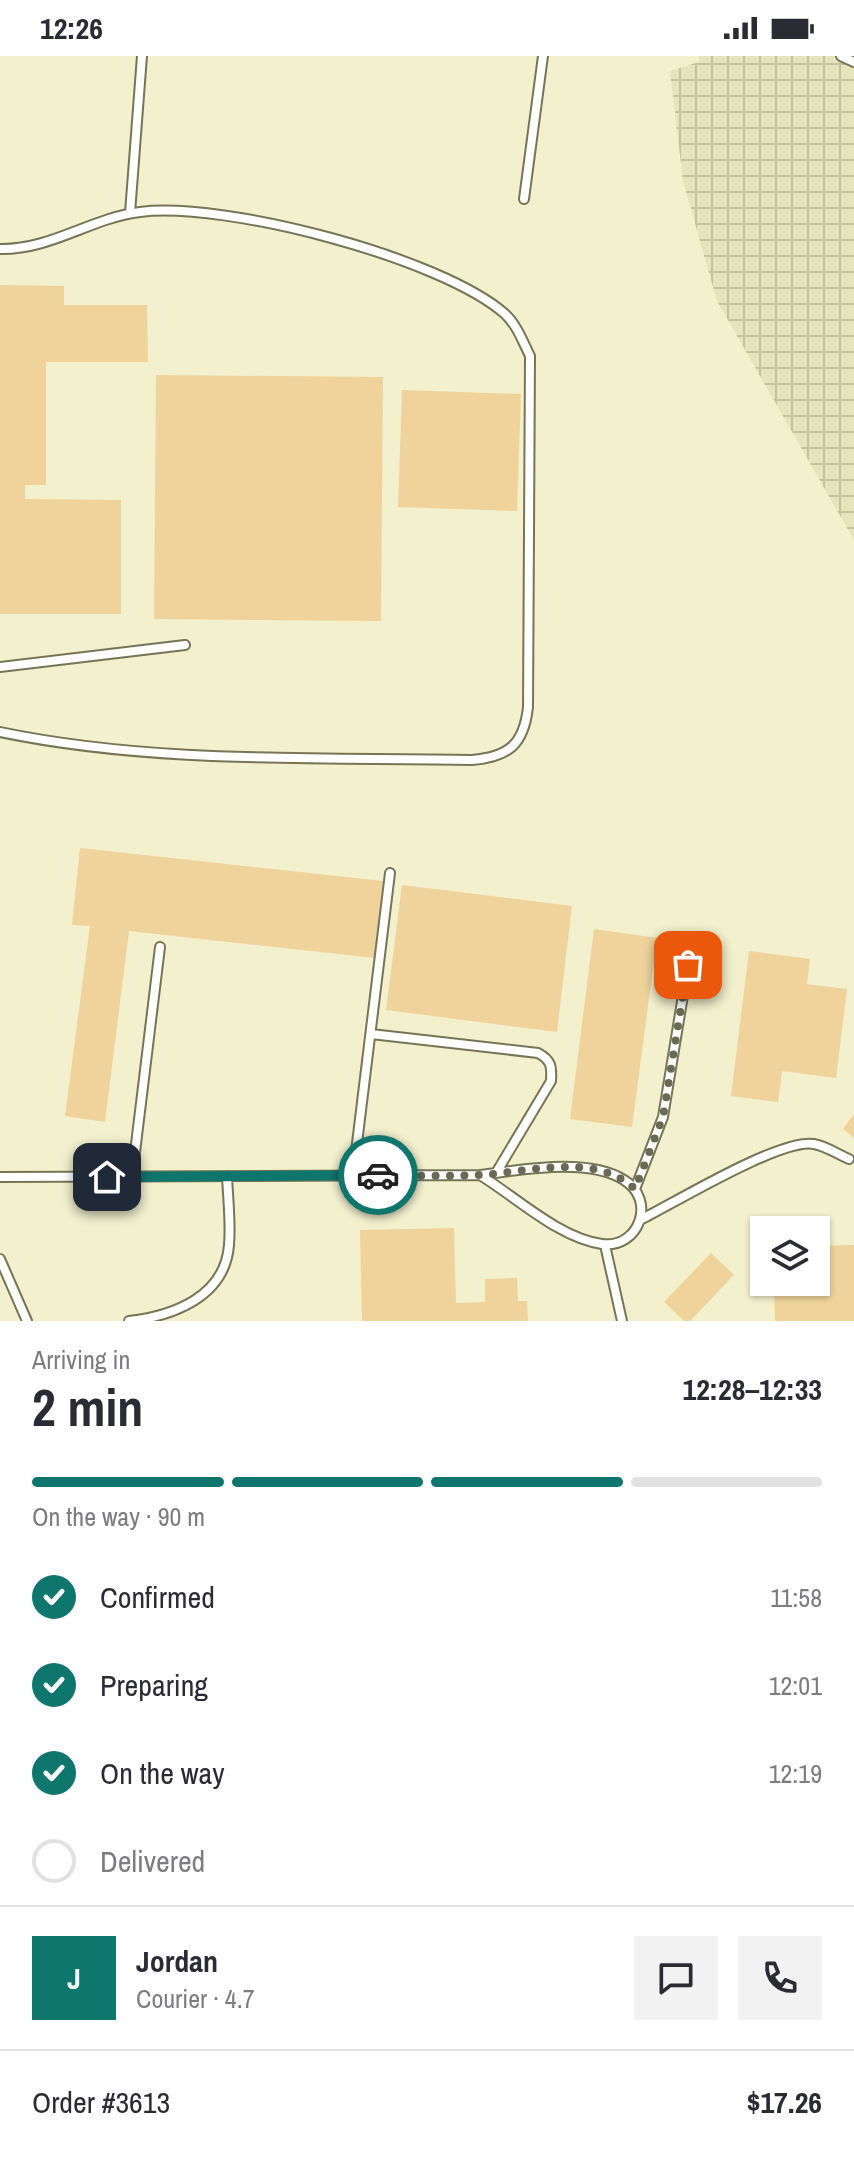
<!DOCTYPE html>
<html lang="en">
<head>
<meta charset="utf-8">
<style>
	body { margin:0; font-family:"Archivo Narrow",sans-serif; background:#f2f2f3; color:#2b2b33; height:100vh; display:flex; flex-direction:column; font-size:30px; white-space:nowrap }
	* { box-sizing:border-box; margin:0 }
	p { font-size:26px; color:#7c7c81 }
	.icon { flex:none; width:44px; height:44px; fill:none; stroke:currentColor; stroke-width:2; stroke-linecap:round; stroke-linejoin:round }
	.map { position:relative; height:1265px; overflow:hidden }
	.details { display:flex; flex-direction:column; background:#fff; flex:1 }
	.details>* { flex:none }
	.controls { position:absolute; left:750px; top:1160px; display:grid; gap:16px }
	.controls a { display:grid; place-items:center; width:80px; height:80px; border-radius:0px; background:#fff; box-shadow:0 2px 6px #0004; font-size:40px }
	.pin { position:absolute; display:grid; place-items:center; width:68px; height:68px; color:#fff; margin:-34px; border-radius:16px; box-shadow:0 4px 12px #0006 }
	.courier { position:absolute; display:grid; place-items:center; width:80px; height:80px; margin:-40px; border:6px solid #0f766e; border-radius:50%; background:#fff; color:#222; box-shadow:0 2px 10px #0007 }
	.head em { font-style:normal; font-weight:700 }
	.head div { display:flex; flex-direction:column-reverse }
	.head { display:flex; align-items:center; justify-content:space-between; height:136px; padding:0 32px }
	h1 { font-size:52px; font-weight:700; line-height:60px }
	.bar { display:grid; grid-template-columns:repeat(4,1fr); gap:12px 8px; align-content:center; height:96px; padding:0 32px }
	.bar i { height:10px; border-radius:6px; background:#e1e1e2 }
	.bar .current { background:#0f766e }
	.bar p { grid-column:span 4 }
	.line { display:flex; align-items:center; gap:20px; padding:0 32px; border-top:2px solid #e1e1e2 }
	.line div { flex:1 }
	.round { display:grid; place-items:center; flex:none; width:84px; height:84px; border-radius:0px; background:#f2f2f3 }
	ol { padding:0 32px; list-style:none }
	li { display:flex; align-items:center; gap:24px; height:88px }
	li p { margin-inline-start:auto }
	li .icon { padding:8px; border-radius:50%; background:#0f766e; color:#fff; stroke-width:4 }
	li:last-child { color:#7c7c81 }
	li i { width:44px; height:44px; border:4px solid #e1e1e2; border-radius:50% }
	.status { display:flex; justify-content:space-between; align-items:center; height:56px; padding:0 40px; background:#fff; direction:ltr }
	.status svg { height:22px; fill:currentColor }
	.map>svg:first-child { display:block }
</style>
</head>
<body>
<div class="status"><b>12:26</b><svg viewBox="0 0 49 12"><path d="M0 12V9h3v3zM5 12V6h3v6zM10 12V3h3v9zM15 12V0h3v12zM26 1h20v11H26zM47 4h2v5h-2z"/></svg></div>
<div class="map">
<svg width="854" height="1265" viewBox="0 0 854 1265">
	<defs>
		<pattern id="industrial-grid" width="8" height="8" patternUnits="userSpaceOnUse" patternTransform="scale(2)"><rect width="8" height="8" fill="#e6e4ba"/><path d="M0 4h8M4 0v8" fill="none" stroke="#c5c39f"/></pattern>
	</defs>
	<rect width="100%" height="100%" fill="#f2f0cd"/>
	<path fill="url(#industrial-grid)" d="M698 0H854V484L717 245 683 125 670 15 699 6Z"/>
	<path fill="#efd39b" d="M0 229 64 230V249H147L148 306H46V429H25V443L121 444V558H0Z
		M156 319 383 321 381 565 154 563Z
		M402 334 521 338 517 455 398 451Z
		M80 792 383 825 375 902 129 875 105 1066 65 1060 90 870 72 869Z
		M402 829 572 850 557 976 386 954Z
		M594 873 657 882 632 1071 570 1063Z
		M749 895 810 903 807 928 847 933 836 1022 782 1015 778 1046 731 1040Z
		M854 1058V1082L843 1073Z
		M454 1172 456 1247 485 1246V1223L517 1222 518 1245H527L528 1265H362L360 1174Z
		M854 1189V1265H775L774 1226H816V1190Z
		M711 1197 734 1219 690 1265H684L664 1246Z"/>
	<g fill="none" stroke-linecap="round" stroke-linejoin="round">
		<defs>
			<path id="lane" d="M841 0 854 6
				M524 143 543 0
				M130 157 142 0
				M0 193C51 194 91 162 140 156 225 145 442 202 505 258 517 269 523 286 530 300L528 651C524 688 509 701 472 704 316 701 154 708 0 676
				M0 611 185 589
				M371 978 538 997C551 1004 552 1010 551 1025L496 1117
				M353 1120 390 817
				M0 1121 480 1119C520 1114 588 1101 624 1124 657 1144 639 1193 602 1188 559 1182 516 1141 480 1119
				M132 1121 160 891
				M635 1133 663 1061 688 909
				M642 1163C676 1146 781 1082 814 1088 826 1090 839 1099 849 1103
				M605 1189 622 1265
				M0 1203 27 1265
				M129 1265C173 1260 225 1241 229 1189 231 1167 228 1143 227 1120"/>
		</defs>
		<use href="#lane" stroke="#767555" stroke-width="12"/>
		<use href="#lane" stroke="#fff" stroke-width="8"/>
	</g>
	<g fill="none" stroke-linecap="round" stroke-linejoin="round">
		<path stroke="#6a6954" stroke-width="8" stroke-dasharray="0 14.4" d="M378 1119C411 1119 445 1121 478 1119 528 1117 594 1095 635 1133L663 1061 688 909"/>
		<path stroke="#0f766e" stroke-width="10" d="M107 1121 378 1119"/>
	</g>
</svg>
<div class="controls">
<a><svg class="icon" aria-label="layers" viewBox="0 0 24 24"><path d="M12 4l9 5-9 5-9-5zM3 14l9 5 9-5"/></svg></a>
</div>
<div class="pin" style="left:688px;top:909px;background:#ea580c"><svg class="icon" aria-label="bag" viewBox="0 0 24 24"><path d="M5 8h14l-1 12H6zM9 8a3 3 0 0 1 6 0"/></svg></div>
<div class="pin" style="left:107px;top:1121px;background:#1f2937"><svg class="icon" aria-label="home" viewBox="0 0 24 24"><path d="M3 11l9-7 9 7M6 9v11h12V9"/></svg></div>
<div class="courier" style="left:378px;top:1119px"><svg class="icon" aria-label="car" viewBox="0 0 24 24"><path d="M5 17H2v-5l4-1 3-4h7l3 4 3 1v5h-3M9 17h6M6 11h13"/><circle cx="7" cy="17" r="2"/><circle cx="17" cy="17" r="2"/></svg></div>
</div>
<section class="details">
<div class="head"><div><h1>2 min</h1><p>Arriving in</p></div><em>12:28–12:33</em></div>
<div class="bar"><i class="current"></i><i class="current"></i><i class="current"></i><i></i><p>On the way · 90 m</p></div>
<ol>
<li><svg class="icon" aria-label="check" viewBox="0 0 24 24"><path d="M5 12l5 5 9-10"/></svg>Confirmed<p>11:58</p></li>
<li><svg class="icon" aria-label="check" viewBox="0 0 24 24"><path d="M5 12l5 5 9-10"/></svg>Preparing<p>12:01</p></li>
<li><svg class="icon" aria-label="check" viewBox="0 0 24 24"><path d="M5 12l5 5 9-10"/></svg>On the way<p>12:19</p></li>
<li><i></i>Delivered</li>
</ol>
<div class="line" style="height:144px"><b class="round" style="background:#0f766e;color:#fff">J</b><div><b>Jordan</b><p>Courier · 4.7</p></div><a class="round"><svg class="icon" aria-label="chat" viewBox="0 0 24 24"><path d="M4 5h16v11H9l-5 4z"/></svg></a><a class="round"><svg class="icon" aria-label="phone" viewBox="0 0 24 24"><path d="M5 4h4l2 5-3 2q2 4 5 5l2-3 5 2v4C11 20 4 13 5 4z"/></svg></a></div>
<div class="line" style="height:104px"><div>Order #3613</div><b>$17.26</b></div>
</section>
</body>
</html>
